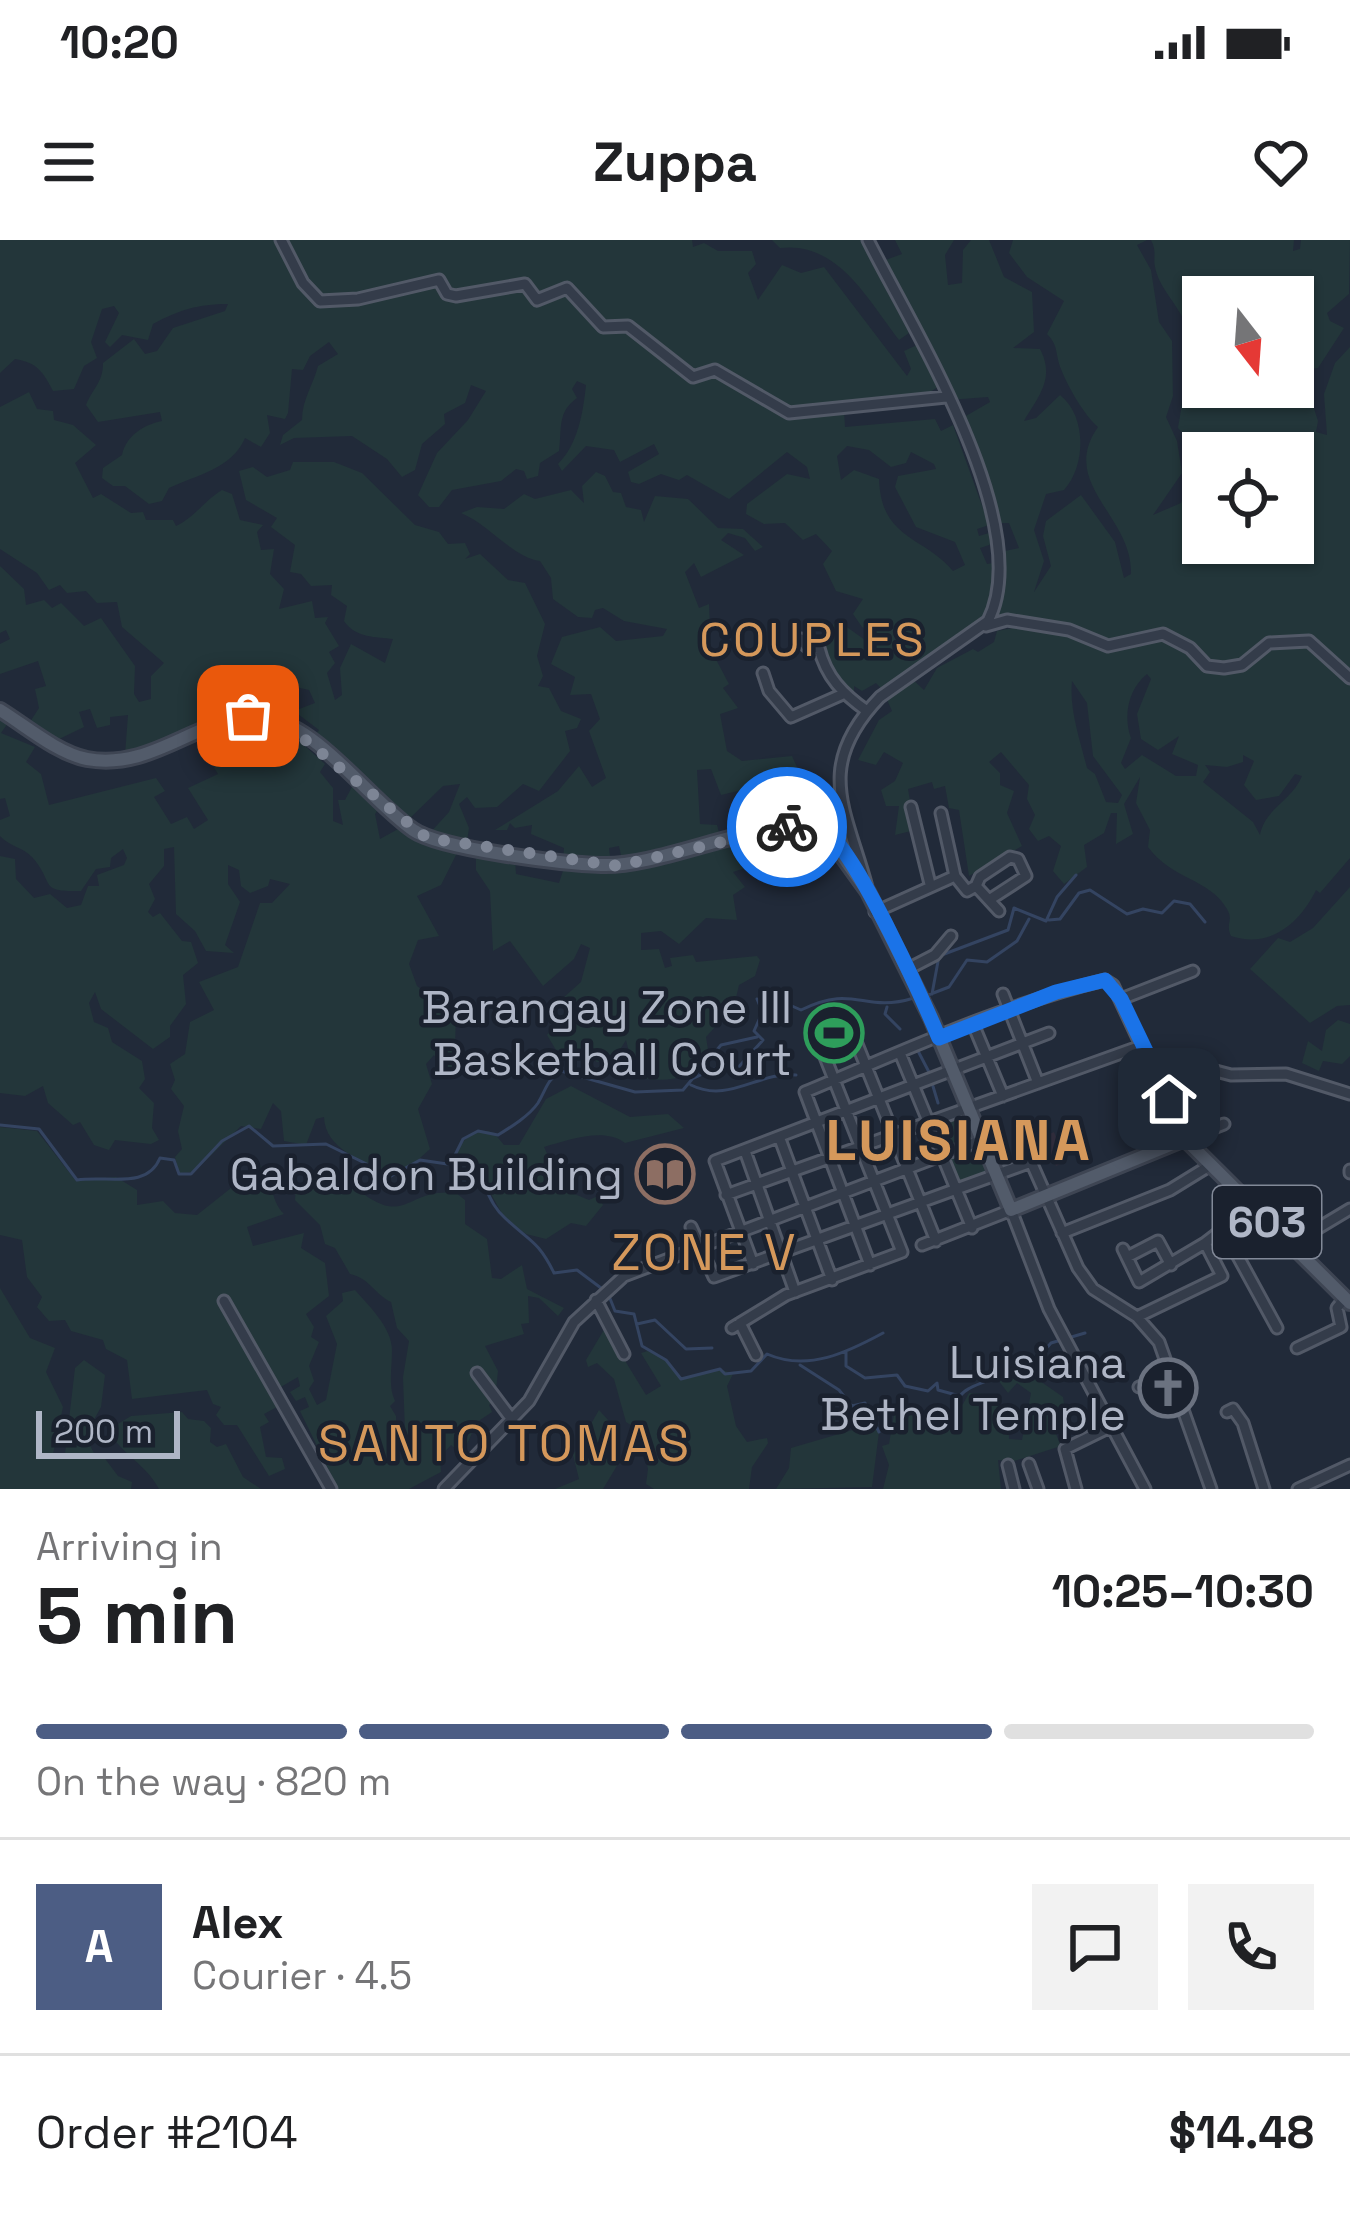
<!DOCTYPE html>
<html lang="en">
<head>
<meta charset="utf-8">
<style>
	body { margin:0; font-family:"Space Grotesk",sans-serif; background:#f2f2f2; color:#202124; height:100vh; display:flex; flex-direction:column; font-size:45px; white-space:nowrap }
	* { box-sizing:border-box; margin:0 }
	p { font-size:39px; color:#757577 }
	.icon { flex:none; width:66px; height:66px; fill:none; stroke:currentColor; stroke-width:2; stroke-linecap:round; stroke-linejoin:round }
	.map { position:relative; height:1249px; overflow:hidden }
	.drawer { display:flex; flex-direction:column; background:#fff; flex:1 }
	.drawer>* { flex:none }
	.needle { width:78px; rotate:163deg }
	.fabs { position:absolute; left:1182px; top:36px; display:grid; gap:24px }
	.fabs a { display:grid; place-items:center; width:132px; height:132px; border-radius:0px; background:#fff; box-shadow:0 3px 9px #0004; font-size:60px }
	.scale { position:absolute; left:36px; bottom:30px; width:144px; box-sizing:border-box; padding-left:12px; border:6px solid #afb6c6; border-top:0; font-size:33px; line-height:42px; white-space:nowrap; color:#afb6c6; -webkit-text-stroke:9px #1a212e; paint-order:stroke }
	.pin { position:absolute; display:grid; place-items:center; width:102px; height:102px; color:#fff; margin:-51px; border-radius:24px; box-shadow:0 6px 18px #0006 }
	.courier { position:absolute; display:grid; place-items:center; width:120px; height:120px; margin:-60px; border:9px solid #1a73e8; border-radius:50%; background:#fff; color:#222; box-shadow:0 3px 15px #0007 }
	.summary em { font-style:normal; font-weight:700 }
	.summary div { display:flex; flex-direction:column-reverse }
	.summary { display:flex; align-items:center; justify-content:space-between; height:204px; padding:0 36px }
	h1 { font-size:78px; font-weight:700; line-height:90px }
	.bar { display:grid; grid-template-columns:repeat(4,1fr); gap:18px 12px; align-content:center; height:144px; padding:0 36px }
	.bar i { height:15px; border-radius:9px; background:#e0e0e0 }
	.bar .selected { background:#4c5d84 }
	.bar p { grid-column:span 4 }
	.line { display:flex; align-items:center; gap:30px; padding:0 36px; border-top:3px solid #e0e0e0 }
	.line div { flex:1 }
	.round { display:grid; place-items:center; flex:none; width:126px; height:126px; border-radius:0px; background:#f2f2f2 }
	.status { display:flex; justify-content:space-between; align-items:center; height:84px; padding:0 60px; background:#fff; direction:ltr }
	.status svg { height:33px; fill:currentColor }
	header { display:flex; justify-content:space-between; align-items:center; height:156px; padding:0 36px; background:#fff; font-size:54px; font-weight:700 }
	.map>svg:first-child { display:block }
</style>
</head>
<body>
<div class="status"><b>10:20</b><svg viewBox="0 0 49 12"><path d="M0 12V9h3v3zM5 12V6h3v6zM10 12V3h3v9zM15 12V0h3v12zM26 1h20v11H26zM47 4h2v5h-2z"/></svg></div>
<header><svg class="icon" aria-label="menu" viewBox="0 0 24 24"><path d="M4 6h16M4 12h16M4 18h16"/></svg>Zuppa<svg class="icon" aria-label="heart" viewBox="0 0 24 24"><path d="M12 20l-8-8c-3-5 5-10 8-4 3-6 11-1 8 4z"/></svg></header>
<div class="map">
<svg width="1350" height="1249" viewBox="0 0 1350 1249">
	<rect width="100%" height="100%" fill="#212a39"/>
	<path fill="#2f2c3b" d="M1054 892 1066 922 1056 926 1050 913 1032 921 1024 904Z"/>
	<path fill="#23363a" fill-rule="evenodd" d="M0 0H692L693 7 704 3 718 11H752L756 24 748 33 758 60 782 25 801 33 824 27 907 136 911 129 904 111 917 105 938 147 930 152 934 163 844 171 845 187 935 179 941 191 953 185 989 285 977 289 979 296 989 293 992 304 980 308 987 324 994 323 987 378 884 451 876 443 862 451 854 446V460L823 414 827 392 837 380 865 400 879 395 862 387 853 374 863 359 836 351 823 324 832 311 816 294 803 300 785 283 764 284 746 274 747 264 787 234 810 239 807 227 787 212 729 259 687 235 679 240 661 234 639 244 631 242 628 232 659 214 654 204 620 222 614 210 586 206 562 231 558 224C578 204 583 173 586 145L577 141 572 149 577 158C557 172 562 189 559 211L540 223 538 236 527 239 524 231 516 229 501 241 452 250 439 267H429L418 255 437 213 468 180 486 151 471 145 465 163 444 174 445 184 422 204 415 230 402 237 387 219 352 196 294 198 280 205 283 195 302 180C302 160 313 145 318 126L338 114 329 102 310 116 303 130 292 129 288 173 285 179 267 175 270 193 261 207 245 198C232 229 196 235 169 248L162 261 149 264 125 246H113L102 238 103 228 122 215C126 196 143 185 162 181L160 172 98 182 86 165C92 149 103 143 103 123L134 99 145 114 157 111 173 88 225 71 228 64C198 64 179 70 153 84L148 100 122 95 110 107 105 102 119 73 114 66 102 69 91 102 97 118 84 126 74 149 53 151C43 132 38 123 15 119L0 133ZM847 206 869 210 891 227 906 223 911 212 934 224 936 229 898 236 895 247 916 287 955 302 965 325 953 331C924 296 881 300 879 239L854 230 841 240 837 216Z
		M772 0H861L909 93 899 100C868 60 838 1 780 8Z
		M895 0H954L945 15 948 45 962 43 963 10 971 0H989L1004 37 1032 52 1034 92 1013 108 1040 109C1056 139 1037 158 1024 181L1036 178 1060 155C1087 176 1086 226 1064 250L1046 254 1034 290 1044 321 1034 352 1051 326 1043 296 1046 281 1081 255 1115 302 1124 338 1131 334C1133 276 1058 244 1098 187 1084 175 1068 147 1061 129 1055 114 1059 106 1047 94L1064 61 1027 37 1009 13 1013 0H1147L1137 5 1151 30 1159 82 1172 101 1173 156 1166 177 1177 201 1182 233 1153 275 1181 263 1189 240 1184 230 1203 226V303H1293V213L1203 215 1178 188C1182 167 1192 104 1186 86 1180 66 1159 49 1155 27 1153 15 1157 12 1151 0H1294L1293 11 1300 9 1301 0H1350L1349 54 1327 73 1330 81 1344 88 1318 128 1309 129 1298 142 1306 144 1318 181 1316 192 1327 195 1324 154 1335 123 1350 107V618L1320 653 1316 650C1300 683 1270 709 1231 696 1225 683 1234 681 1227 669 1209 638 1172 640 1148 607L1150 590 1136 563 1140 537 1124 564 1133 594 1116 604 1117 573H1111L1104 593 1084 605 1087 627 1064 644 1053 631 1061 606 1049 596 1038 601 1029 589 1035 575 1027 559 1029 545 1001 512 989 522 1000 533V545L1014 551 1007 573 1022 606 969 636 959 570 949 568 945 546 934 549 932 542 908 549 915 590 895 595 899 566H886L881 550 895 541 903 523 884 512 876 525 858 520 879 480 892 471 885 455 910 437 924 450 937 428 973 409 978 412 994 402 997 391 1013 388 1012 380H990L1000 312 1019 308 1009 283H996L959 180 990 162 988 157 948 160 880 22 902 14ZM1203 57H1293V147H1203ZM1147 434 1151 439 1137 474 1141 499 1158 510 1179 496 1172 514 1198 525 1196 536H1176L1142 515 1125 529 1121 523 1131 498C1123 477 1128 449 1147 434ZM1072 441 1087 463 1093 516 1122 555 1118 563 1106 562 1095 534 1087 528C1080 500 1069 469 1072 441ZM1243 515 1254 521 1244 545 1256 560 1279 556 1295 534 1302 536C1292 561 1265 568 1260 595L1253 582 1203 542 1210 532 1205 525 1227 527 1243 522Z
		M29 152 37 169 53 171 54 180 73 185 96 205 75 223 93 258 101 254 131 273 143 272 146 280H173L176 286C195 277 204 261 222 250L232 254 240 280 263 285 257 292 261 310 274 309 270 334 284 349 279 369 312 361 315 378 328 377 325 383 339 406 329 412 335 423 327 433 335 460 342 455 340 428 351 404 385 423 393 399C377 397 355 398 344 381L347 366 331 355 332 345 311 346 301 334 290 332 295 305 271 287 277 278 246 260 239 231 253 227 267 237 290 230 293 222H334L362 233 415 285 439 292 448 304 465 303 470 314 465 319 480 314 508 340 525 343 545 384 537 416 543 436 538 446 549 448 561 471 581 479 577 488 565 491 570 511 539 551 523 544 497 567 475 568 467 557 459 564 469 588 467 601 429 594 449 572 460 544 443 546 407 581 313 498 319 490 294 471 315 463 309 450 231 432 232 472 161 506 125 515 128 475 110 477V485L97 488 90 469 79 472 84 487 55 501 28 485 39 468 35 449 46 446 38 421 0 434V404L10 399 6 390 0 393V326L24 349 26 365 44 360 52 368 61 363 84 386 101 378 135 426 134 454 139 462 151 459V436L164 423 122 387 117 362 97 363 86 351 67 353 60 345 49 350 37 333 0 309V167Z
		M596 232 605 236 613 252 621 253 626 267 641 270 644 282 655 256 688 259 718 288 743 289 763 307 755 311 745 298 728 293 721 300 744 315 701 337 694 323 685 332 699 368 709 364 710 386 701 391 729 444 723 448 738 468 720 474 727 511 742 521 792 516 807 549 801 551 805 564 763 545 721 555 711 529 697 530 700 584 717 585 722 603 623 624 619 606 609 608 611 625 563 620 564 608 531 594 532 585 515 588 510 583 507 590H495L558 551 579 526 592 547 606 538 589 491 600 479 591 454 570 455 575 437 551 424 562 397 600 387 616 401 663 396 667 389 624 381 603 368 595 370 592 378 578 377 553 359 551 338 540 321C512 317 490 285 461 273L477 267 504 269 524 254 535 259 571 250 584 263 582 246Z
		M0 473 10 480 1 493 35 507 26 522 41 534 49 565 156 538 165 551 154 557 171 584 187 577 194 589 208 580 188 548 218 534 206 515 237 491 236 482H263V493L280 496 287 490 325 524 320 532 333 548V581L343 585 338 560H345L353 545 379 568 375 574 380 599 400 588 421 602 459 609 441 645 417 656 439 696 418 700 409 724 417 746 456 775 455 806 462 827 447 836 434 815 426 824 432 844 418 869 430 909 411 926 389 935C362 920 325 909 324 877L316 879 306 905 284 901 281 871 273 863 261 889 241 886 194 932 179 933 175 917 182 909 178 891 184 866 171 849 175 840 170 824 185 814 190 782 214 770 199 742 238 727 260 663H272L290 644 270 639 268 646 250 653 241 646 239 630 228 625V644L240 662 225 705 234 713 206 711 195 691 176 674 174 607 164 609V626L149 644 155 659 148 672 153 677 160 673 182 701 191 702 198 723 183 735 186 764 170 786V797L153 809 101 769 95 752 89 763 94 782 108 788 112 802 142 821 145 839 139 848 154 863 152 888 159 900 151 904 115 900 109 910 94 905 80 882 73 885 48 863 43 846 25 856 0 853V616L15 619 16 639 34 658 50 654 67 668 81 665 88 646H99L97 635 124 625 127 618 123 609 111 618 110 627 96 629 81 651C37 652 56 644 32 617 24 608 9 606 0 596V580L10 576 5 558 0 559Z
		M741 604 745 628 733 632 745 647 733 655 737 680 706 678 679 704 661 691 641 693V710L659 709 665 728 672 726 670 718 693 715 696 722 757 716 760 720 755 736 739 745 734 766 706 797 710 822C690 842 652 844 624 833L630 816 626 800 614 819 597 822 580 809 556 810 547 795 565 772 563 758 581 742 590 708 581 704 574 719 543 746 510 701 493 711 490 651 476 630V614L515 619 516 634 559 643 564 628 610 633Z
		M1350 647V765L1337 766 1310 783 1250 729 1278 698 1290 702 1313 688Z
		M1338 780 1350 784V816L1342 824 1323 821 1319 831 1302 823 1308 801 1322 811 1326 790Z
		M571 846 630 877 668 874 684 888 625 903C604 887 569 900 544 907L552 924 566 930 572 953 589 960 598 956 603 965 586 986 571 983 546 999 526 994 505 979 476 927 454 917C463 900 473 885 494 893L504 905H519L546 859Z
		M968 872 994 933 958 947 931 885Z
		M0 887 37 891 76 941 116 937 137 950V965L163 961 175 973 197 975 260 925C275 941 269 959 284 974L247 987 253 1006 304 993 301 1008 325 1023 329 1056 306 1074 314 1087 311 1097 319 1102 309 1126 314 1141 309 1149 317 1165 326 1160 337 1104 326 1076 343 1061 342 1053 355 1050C367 1064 392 1087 392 1110 392 1129 388 1147 395 1161L390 1166 396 1176 398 1221 406 1218 403 1137 409 1101 397 1088 391 1062C374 1054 371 1039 350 1034L335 1008 325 1004 320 985 295 960 296 947 350 943C407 993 403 947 456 953L465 960V984L487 999 492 1038 501 1039 522 1025 527 1049 564 1068 558 1076 539 1058 528 1056 529 1083 521 1084 524 1094 485 1106 498 1131 495 1160 489 1165 492 1172 477 1182 462 1215 451 1205 440 1217 441 1232 409 1249H338L300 1171 309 1167 305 1157 296 1161 290 1152 300 1146 298 1137 279 1148 288 1161 264 1174 269 1182 260 1187 266 1217 282 1218 285 1229 269 1236 237 1185H224L216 1175 221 1167 213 1164 207 1150 132 1159 127 1120 106 1109 103 1100 71 1091 65 1080 49 1081 37 1067 42 1057 27 1037 22 1000 0 995Z
		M0 1048 30 1098 55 1108 46 1132 63 1167 53 1214H65L75 1128 84 1120 105 1135 101 1167 85 1196 95 1215 103 1216 118 1236 132 1242 131 1249H0Z
		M605 1088 646 1155 661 1146 641 1113 648 1111 666 1120 681 1139 720 1129 733 1134 727 1146 736 1186 747 1202 767 1198 768 1203 752 1227 749 1249H654L646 1244 648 1229 640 1191 626 1182 614 1139 597 1123 588 1127 586 1120Z
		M1006 1128 1027 1132 1063 1157 1064 1164 1047 1173 1061 1206 1011 1222 998 1220 1001 1249H883L889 1225 882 1206 889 1204 895 1168 902 1165 929 1177 963 1164 969 1153 985 1154 1008 1171 1009 1199 1022 1200 1031 1153 1017 1143 1008 1153 998 1140Z
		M599 1170 618 1191 615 1215 621 1219 603 1249H555L579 1239 573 1215Z
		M182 1172 188 1179 204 1181 211 1188 210 1202 217 1207 226 1204 243 1237 261 1249H159C146 1224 121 1214 108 1190L131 1176Z
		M873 1184 879 1192 872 1247 776 1249 789 1228 791 1208Z"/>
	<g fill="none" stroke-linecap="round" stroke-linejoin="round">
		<path stroke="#344461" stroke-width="3" d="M1049 680 1060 679 1079 653 1090 650 1127 674 1143 669 1162 673 1174 661 1190 664 1205 682
			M932 754 939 716 1008 690 1014 668 1046 681 1057 657 1076 635
			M923 757 949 747 967 720 987 722 1017 701 1029 679
			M757 759 762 771
			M887 767 885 774 900 789
			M763 771 792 766 801 770C856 743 862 774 914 758
			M917 809 931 836
			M694 838 716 828 734 832 763 800 754 791 763 771
			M932 843 938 863
			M691 845C729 864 759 831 796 835
			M0 885 39 889 77 940C107 935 147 950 160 918L174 920 179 934H191L222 901 249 886 273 906 326 904 391 936 420 920 454 925 460 919C489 936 483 958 505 978 529 1001 538 1000 554 1033L577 1030 605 1051
			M460 919 454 917 463 899 478 891 498 895C511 887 529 876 538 863 547 848 546 841 561 831L635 852 683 850 721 805 757 797
			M609 1056 615 1071 634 1074 642 1106 666 1120 681 1139 720 1129 725 1134 751 1131 767 1114C808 1132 848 1112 883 1093
			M637 1084 655 1080 686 1109 712 1108
			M846 1112V1126L865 1138 897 1135 905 1146 928 1151 937 1143 938 1150 960 1156C968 1144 993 1143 1006 1128L1024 1134 1051 1103 1085 1093
			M800 1125 839 1150 852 1166 865 1163 879 1192"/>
		<defs>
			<path id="minor" d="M281 0 303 43 320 61 358 59 439 40 447 54 456 56 525 44 537 60 567 48 603 87 628 86 693 137 715 130 789 173 946 157
				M986 386 1007 380 1069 390 1108 406 1163 394 1190 408 1207 426 1224 428 1242 425 1269 403 1309 401 1350 438
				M801 399 807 407 819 408C826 437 843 454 867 471
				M763 433 769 451 791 477 843 454
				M911 567 930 644
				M941 573 955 636 967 651 976 646
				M867 647C846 569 813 527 880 457L988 381C1037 285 912 88 868 0
				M989 660 1026 636 1018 619 1010 617 980 637 976 646 999 671
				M875 672 955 636
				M906 730 935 715 951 696
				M1003 754 1038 843
				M1121 759 1193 731
				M973 784 1003 856
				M821 808 853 794 936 1001
				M900 813 972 988
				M1160 836 1193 825 1231 835 1286 834 1350 854
				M780 899 832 1040
				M1021 899 1078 1028 1093 1049 1137 1077 1159 1102 1211 1249
				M745 911 795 1052
				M1350 930V933
				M726 955 1141 806
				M691 987 714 1037 1031 922
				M1223 989 1277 1088
				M1062 993 1170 950 1209 926
				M922 1005 1011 970 1049 1069 1145 1249
				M1290 1005 1350 969
				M1123 1009 1139 1042 1205 1003
				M1127 1017 1158 1001 1171 1025
				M753 1024 715 921 1049 793
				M870 1025 805 852C903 811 1002 765 1105 740L1113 745 1185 899 1224 884
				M596 1060 624 1114
				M224 1061 331 1249
				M1137 1077 1222 1036 1205 1003 1252 967
				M740 1083 756 1115
				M732 1088 786 1055 902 1012 814 789
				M1297 1108 1341 1087 1337 1068 1345 1058
				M477 1133 513 1181
				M1139 1147 1171 1135
				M1227 1172 1233 1169 1243 1183 1264 1249
				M1029 1224 1038 1249
				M1008 1225 1014 1249
				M444 1249 529 1161 574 1082 624 1036 982 900
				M1076 1249 1065 1209 1112 1186
				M1298 1249 1350 1225"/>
			<path id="major" d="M0 470C26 486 57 513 87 519 159 532 206 466 270 479 320 489 371 561 413 590 440 609 564 624 601 625 664 628 774 570 824 591L868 652 931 778 1011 970 1185 899 1350 1063"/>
		</defs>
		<use href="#minor" stroke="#525967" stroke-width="15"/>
		<use href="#major" stroke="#3e4553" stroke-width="18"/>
		<use href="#minor" stroke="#343c4a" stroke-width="9"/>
		<use href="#major" stroke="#525b6a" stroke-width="12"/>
	</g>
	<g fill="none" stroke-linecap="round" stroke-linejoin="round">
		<path stroke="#7d8595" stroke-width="12" stroke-dasharray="0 21.6" d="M248 476 283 482 427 598 618 626 787 587"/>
		<path stroke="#1a73e8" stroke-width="15" d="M787 587C803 587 819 585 832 597 862 626 921 755 939 798L1056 752 1105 740 1121 759 1169 859"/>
	</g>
	<defs>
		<symbol id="stadium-ring" viewBox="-11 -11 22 22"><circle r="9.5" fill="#1a212e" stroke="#2e9e5b" stroke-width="1.5"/><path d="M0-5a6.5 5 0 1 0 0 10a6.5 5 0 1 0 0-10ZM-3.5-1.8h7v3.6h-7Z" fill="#2e9e5b"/></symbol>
		<symbol id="library-ring" viewBox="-11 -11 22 22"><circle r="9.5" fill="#1a212e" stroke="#8d6e63" stroke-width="1.5"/><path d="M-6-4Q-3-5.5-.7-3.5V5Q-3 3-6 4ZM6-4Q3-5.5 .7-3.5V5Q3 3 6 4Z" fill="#8d6e63"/></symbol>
		<symbol id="church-ring" viewBox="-11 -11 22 22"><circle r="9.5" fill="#1a212e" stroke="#6b7280" stroke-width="1.5"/><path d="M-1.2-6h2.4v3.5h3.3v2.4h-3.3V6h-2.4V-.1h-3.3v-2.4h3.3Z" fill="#6b7280"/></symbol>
	</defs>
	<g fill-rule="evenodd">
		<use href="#stadium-ring" x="801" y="760" width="66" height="66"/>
		<use href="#library-ring" x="632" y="901" width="66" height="66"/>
		<use href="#church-ring" x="1135" y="1115" width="66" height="66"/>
	</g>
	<g text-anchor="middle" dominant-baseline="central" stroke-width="9" stroke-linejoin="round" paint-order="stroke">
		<rect fill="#1a212e" stroke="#828998" stroke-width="3" x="1213" y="946" width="108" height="72" rx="9"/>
		<g font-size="42" font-weight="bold" fill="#afb6c6">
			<text x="1267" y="982">603</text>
		</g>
		<g font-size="45" fill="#afb6c6" stroke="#1a212e" text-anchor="end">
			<text x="792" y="767">Barangay Zone III<tspan x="792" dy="52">Basketball Court</tspan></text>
			<text x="623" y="934">Gabaldon Building</text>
			<text x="1126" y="1122">Luisiana<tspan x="1126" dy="52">Bethel Temple</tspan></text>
		</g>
		<g font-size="48" letter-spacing="3" fill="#d5985b" stroke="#1a212e">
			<text x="813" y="399">COUPLES</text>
		</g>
		<g font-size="51" letter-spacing="3" fill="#d5985b" stroke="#1a212e">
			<text x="705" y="1012">ZONE V</text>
			<text x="505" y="1203">SANTO TOMAS</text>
		</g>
		<g font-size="57" font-weight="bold" letter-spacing="3" fill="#d5985b" stroke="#1a212e">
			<text x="959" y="900">LUISIANA</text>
		</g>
	</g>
</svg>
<div class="fabs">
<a><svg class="needle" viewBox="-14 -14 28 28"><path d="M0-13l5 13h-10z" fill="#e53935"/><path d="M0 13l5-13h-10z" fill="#757577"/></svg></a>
<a><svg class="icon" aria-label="locate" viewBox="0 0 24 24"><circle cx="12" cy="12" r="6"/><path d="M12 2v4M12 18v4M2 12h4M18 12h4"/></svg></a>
</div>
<div class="scale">200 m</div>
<div class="pin" style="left:248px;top:476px;background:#ea580c"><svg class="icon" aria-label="bag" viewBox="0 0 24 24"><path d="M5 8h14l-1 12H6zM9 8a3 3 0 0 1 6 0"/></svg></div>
<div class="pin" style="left:1169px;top:859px;background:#1f2937"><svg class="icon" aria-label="home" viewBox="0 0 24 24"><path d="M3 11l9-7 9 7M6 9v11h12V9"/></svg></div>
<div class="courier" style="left:787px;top:587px"><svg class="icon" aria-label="bike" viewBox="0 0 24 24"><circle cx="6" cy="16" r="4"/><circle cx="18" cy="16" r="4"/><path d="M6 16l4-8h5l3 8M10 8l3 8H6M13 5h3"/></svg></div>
</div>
<section class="drawer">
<div class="summary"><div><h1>5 min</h1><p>Arriving in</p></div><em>10:25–10:30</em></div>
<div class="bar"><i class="selected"></i><i class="selected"></i><i class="selected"></i><i></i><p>On the way · 820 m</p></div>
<div class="line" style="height:216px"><b class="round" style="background:#4c5d84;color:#fff">A</b><div><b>Alex</b><p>Courier · 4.5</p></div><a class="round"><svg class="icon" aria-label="chat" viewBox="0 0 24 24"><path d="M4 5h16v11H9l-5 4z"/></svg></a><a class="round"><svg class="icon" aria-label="phone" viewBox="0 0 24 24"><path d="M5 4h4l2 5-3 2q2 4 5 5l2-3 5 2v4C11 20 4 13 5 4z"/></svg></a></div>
<div class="line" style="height:156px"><div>Order #2104</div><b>$14.48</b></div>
</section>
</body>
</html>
